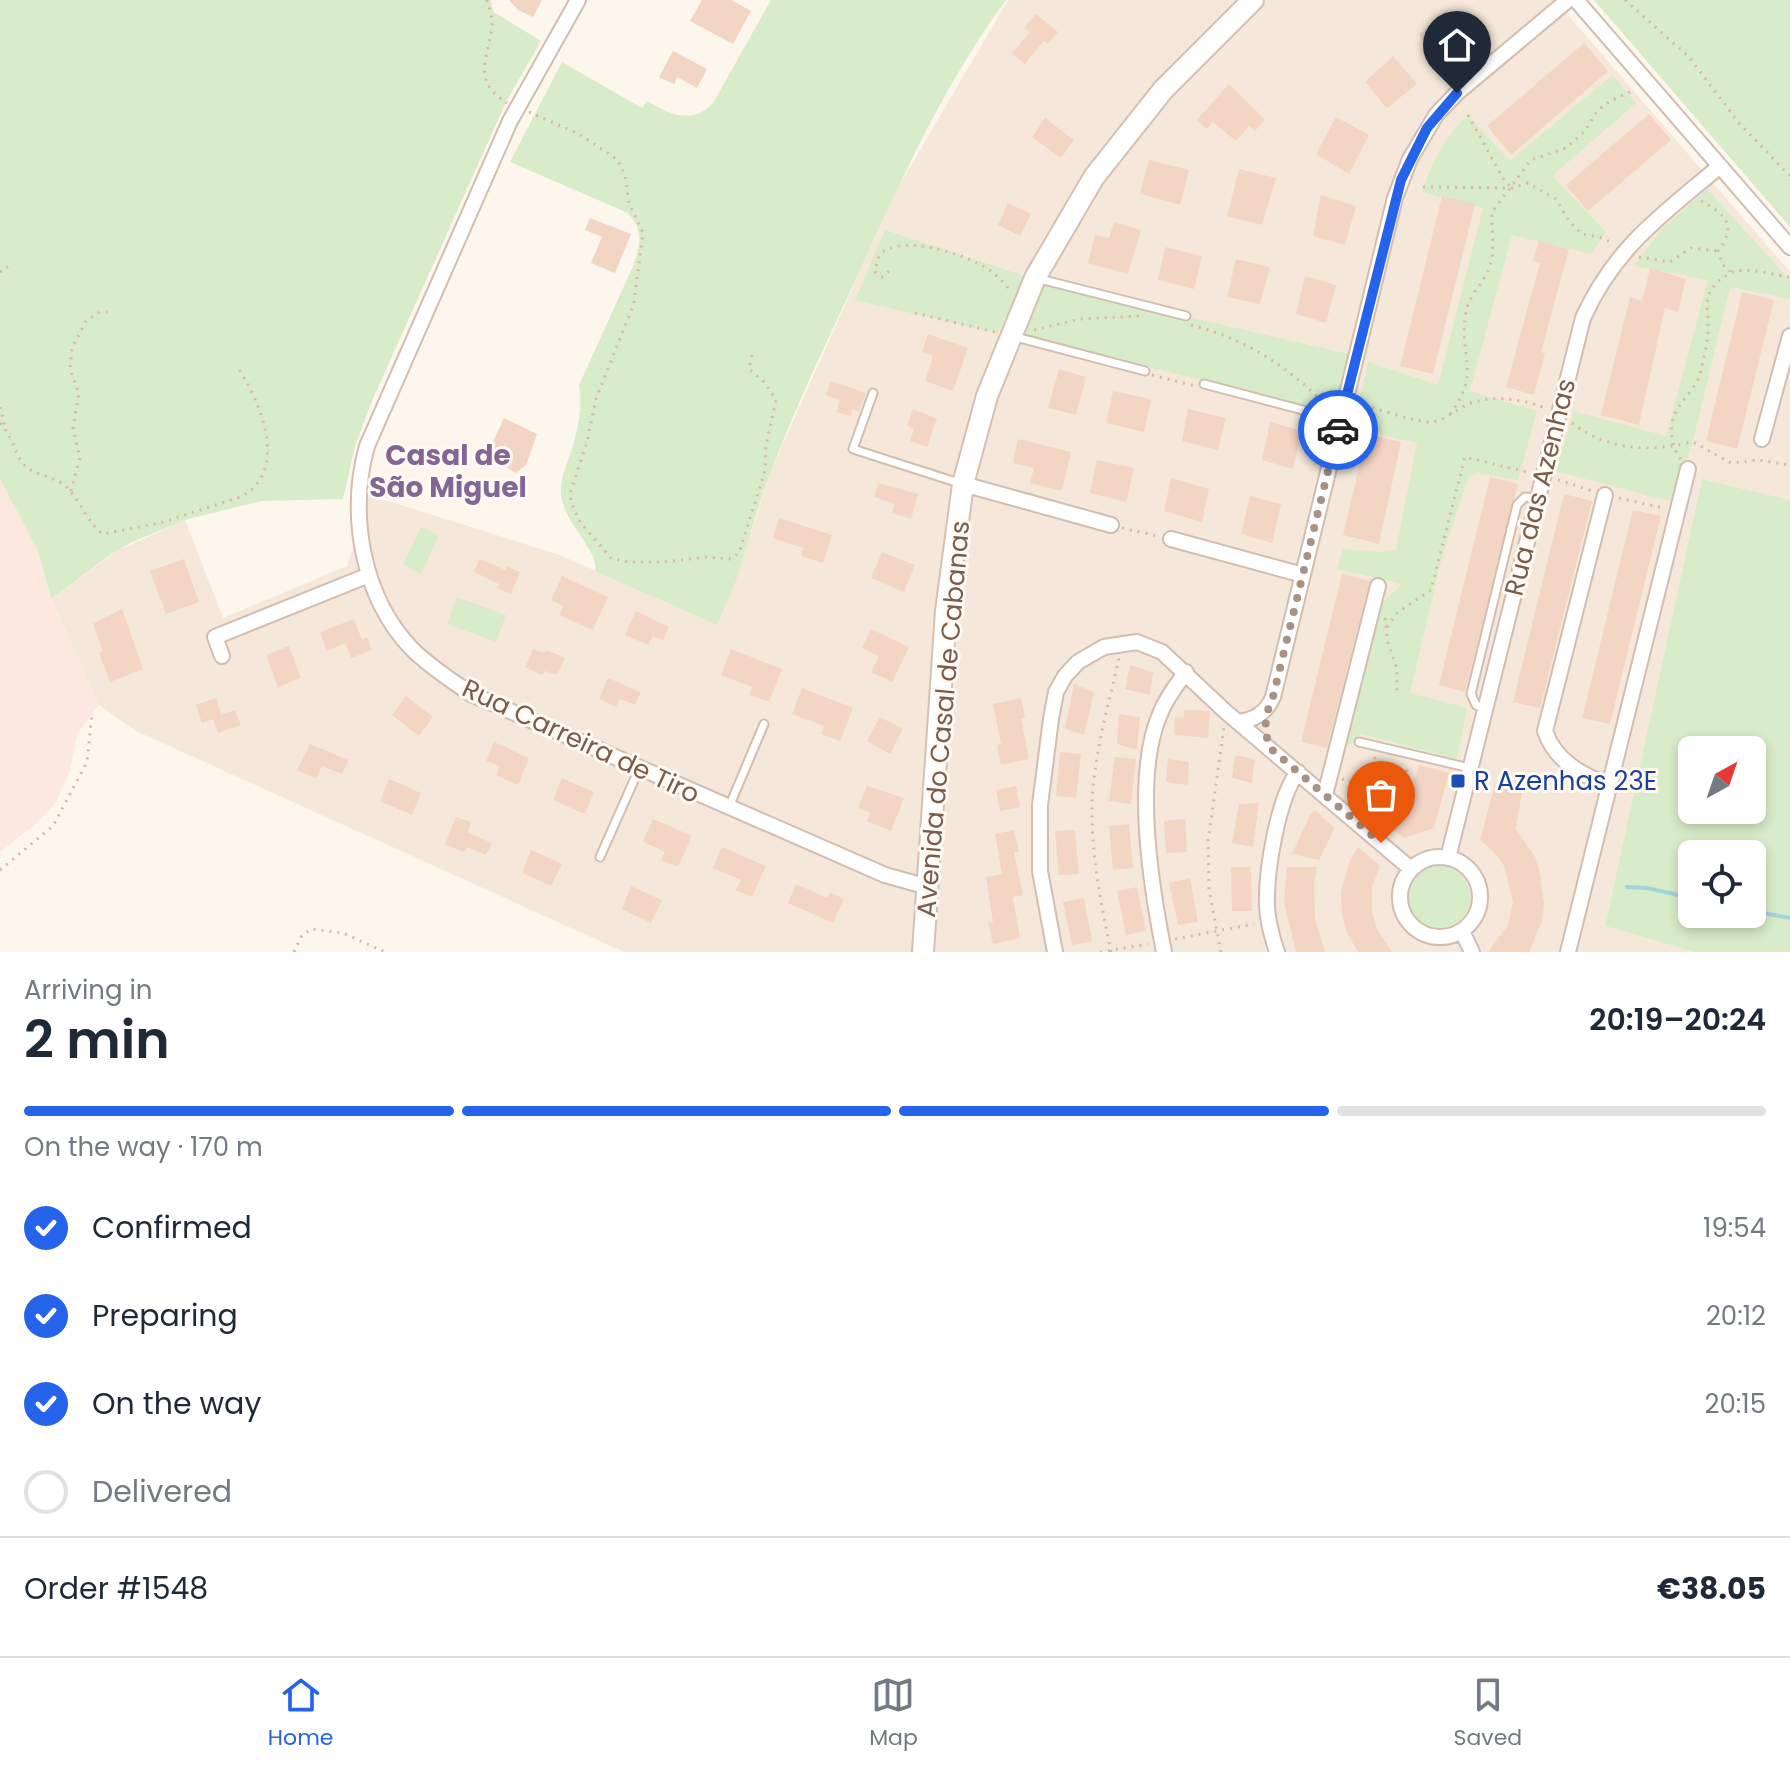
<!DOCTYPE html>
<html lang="en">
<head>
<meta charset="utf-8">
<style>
	body { margin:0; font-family:Poppins,sans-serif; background:#f6f6f7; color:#1f2937; height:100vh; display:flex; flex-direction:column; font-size:30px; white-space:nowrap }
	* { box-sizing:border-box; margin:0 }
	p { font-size:26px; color:#747a83 }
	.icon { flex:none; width:44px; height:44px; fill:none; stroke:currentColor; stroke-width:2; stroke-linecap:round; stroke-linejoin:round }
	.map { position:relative; height:952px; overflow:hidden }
	.details { display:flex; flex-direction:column; background:#fff; flex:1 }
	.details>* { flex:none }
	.needle { width:52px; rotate:40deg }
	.controls { position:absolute; left:1678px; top:736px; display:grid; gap:16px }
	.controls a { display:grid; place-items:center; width:88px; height:88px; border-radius:12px; background:#fff; box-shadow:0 4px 12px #0003; font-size:40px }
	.pin { position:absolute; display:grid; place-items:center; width:68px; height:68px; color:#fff; margin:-82px -34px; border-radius:50% 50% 50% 0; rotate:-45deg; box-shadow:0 0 8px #0007 }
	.pin .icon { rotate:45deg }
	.courier { position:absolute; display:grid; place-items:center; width:80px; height:80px; margin:-40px; border:6px solid #2563eb; border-radius:50%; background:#fff; color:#222; box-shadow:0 2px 10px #0007 }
	.overview em { font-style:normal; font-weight:600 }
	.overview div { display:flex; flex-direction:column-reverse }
	.overview { display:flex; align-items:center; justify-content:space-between; height:136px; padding:0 24px }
	h1 { font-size:52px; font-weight:600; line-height:60px }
	.bar { display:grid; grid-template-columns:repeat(4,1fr); gap:12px 8px; align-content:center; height:96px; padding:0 24px }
	.bar i { height:10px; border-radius:6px; background:#e0e1e3 }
	.bar .active { background:#2563eb }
	.bar p { grid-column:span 4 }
	.line { display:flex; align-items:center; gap:20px; padding:0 24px; border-top:2px solid #e0e1e3 }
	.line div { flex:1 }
	ol { padding:0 24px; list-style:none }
	li { display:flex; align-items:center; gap:24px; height:88px }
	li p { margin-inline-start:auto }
	li .icon { padding:8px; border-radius:50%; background:#2563eb; color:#fff; stroke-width:4 }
	li:last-child { color:#747a83 }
	li i { width:44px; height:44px; border:4px solid #e0e1e3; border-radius:50% }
	.tabs { display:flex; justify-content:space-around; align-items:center; height:112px; border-top:2px solid #e0e1e3; background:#fff; font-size:22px; color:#747a83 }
	.tabs a { display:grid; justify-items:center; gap:4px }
	.tabs .active { color:#2563eb }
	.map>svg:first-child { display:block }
</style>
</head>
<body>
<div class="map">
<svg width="1790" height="952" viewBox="0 0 1790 952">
	<rect width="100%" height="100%" fill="#fdf6ec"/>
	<path fill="#f5e8da" d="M1008 0H1555L1790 272V500L1702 479 1605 926 1694 952H624L136 731 99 705 51 599 117 551 185 520 223 618 347 566 369 495 560 555 717 625 740 569 769 475 895 193Z"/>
	<path fill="#fde8e0" d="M0 479 38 551 51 600 99 705 77 734 70 771 55 804 33 826 0 852Z"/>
	<path fill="#d8ecc9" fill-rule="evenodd" d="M0 0H490L494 12 541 41 506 102 372 401 355 446 343 499 261 501 188 519 132 542 110 555 51 599 38 551 0 479Z
		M771 0H1006C944 84 900 182 857 277 826 343 795 408 769 476 757 507 750 538 740 569 734 588 725 606 717 625L595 571C600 551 563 523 561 494 560 480 566 465 571 452 578 430 583 408 579 385L634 264C641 243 643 230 628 213L510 162 562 62 642 108 647 101C671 115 692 125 713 103Z
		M1594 0H1790V227Z
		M1612 75 1636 103 1552 176 1606 232 1591 254 1512 235 1470 391 1537 411 1518 480 1477 473 1468 478 1441 561 1410 693 1467 708 1457 759 1360 734 1348 746 1343 745 1378 607 1402 584 1337 569 1343 549 1381 552 1396 550 1417 443 1353 428 1368 362 1438 385 1483 208 1422 192C1431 164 1446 135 1468 115L1510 161Z
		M1707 189 1790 280V299L1730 287 1694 437 1673 502 1555 471 1574 411 1666 436 1708 280 1634 266 1662 229Z
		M885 230 1025 276 998 333 855 300Z
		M1039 283 1349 354 1336 415 1020 334Z
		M1702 479 1790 500V952H1694L1605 926ZM1692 750H1752V810H1692ZM1692 854H1752V914H1692Z
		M421 527 439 535 421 574 403 565Z
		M457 597 506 615 496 642 447 624Z
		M1408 897a31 31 0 1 1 62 0a31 31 0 1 1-62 0Z"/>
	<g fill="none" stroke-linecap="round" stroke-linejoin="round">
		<path stroke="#a5d3da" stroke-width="4" d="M1627 887 1647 888 1692 898
			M1752 911 1790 918"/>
	</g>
	<path fill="#f3d5c3" d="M509 0H542L533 17 518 10Z
		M702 0H731L751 11 733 44 690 21Z
		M1447 10 1470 34 1440 59 1419 35Z
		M1036 14 1058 32 1047 44 1044 41 1025 64 1012 53 1030 32 1024 28Z
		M1584 43 1608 71 1511 155 1487 126Z
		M673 51 707 69 697 88 677 77 674 84 659 77Z
		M1393 56 1417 84 1387 108 1365 82Z
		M1229 84 1265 119 1255 131 1249 126 1236 141 1213 122 1207 129 1197 120Z
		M1649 114 1671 140 1588 211 1566 185Z
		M1336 117 1369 135 1349 174 1316 154Z
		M1045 118 1074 140 1061 158 1032 137Z
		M1149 160 1189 170 1180 205 1140 194Z
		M1239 169 1276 178 1262 225 1227 216Z
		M1321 195 1356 206 1345 245 1313 236Z
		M1442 196 1475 204 1433 374 1400 366Z
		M1008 203 1031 214 1020 236 998 225Z
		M590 218 631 234 615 273 591 263 602 237 585 230Z
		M1114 222 1141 230 1128 274 1088 263 1095 235 1109 238Z
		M1539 241 1569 249 1541 352 1545 353 1534 395 1506 387 1540 263 1533 261Z
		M1165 247 1202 256 1194 289 1158 280Z
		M1236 259 1270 267 1260 304 1227 297Z
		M1650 268 1686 279 1678 312 1665 308 1639 425 1601 415 1630 297 1642 301Z
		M1305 276 1336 285 1326 323 1296 314Z
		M1742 292 1774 300 1737 449 1706 441Z
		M928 334 968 348 953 391 925 381 933 356 922 352Z
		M1059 369 1086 377 1076 415 1048 408Z
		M831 381 866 393 859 412 852 409 850 416 836 412 840 400 826 395Z
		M1113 391 1151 399 1144 432 1106 423Z
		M913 409 937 419 927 447 910 441 914 429 907 426Z
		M1188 409 1226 418 1218 450 1182 441Z
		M504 418 537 434 526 465 516 473 501 464 497 455 486 456Z
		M1270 422 1302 431 1293 469 1262 460Z
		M1367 434 1401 442 1379 544 1343 535Z
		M1018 439 1071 452 1062 491 1030 483 1034 468 1013 463Z
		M1097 460 1134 468 1126 502 1090 493Z
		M1490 477 1518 484 1465 692 1439 685Z
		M1171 478 1209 489 1202 522 1164 511Z
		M878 483 918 494 911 519 892 513 895 504 874 497Z
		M1564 494 1592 501 1540 708 1513 702Z
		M1250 496 1281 504 1272 543 1241 534Z
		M1633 510 1661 516 1610 724 1582 718Z
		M779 518 832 535 823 563 801 556 803 548 773 538Z
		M882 552 915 565 904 592 871 578Z
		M184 559 199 602 166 614 150 571Z
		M480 559 505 570 507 566 520 572 511 594 497 588 499 584 474 572Z
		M1342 574 1370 581 1327 748 1301 742Z
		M562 576 608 597 593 630 559 615 564 606 551 600Z
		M122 609 143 669 110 682 99 653 103 651 93 624Z
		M636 611 669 627 663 640 653 636 648 645 625 635Z
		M354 619 362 640 367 637 372 650 351 658 346 643 327 651 320 632Z
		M871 629 909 647 892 682 871 672 879 656 862 648Z
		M289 646 301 678 278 687 266 655Z
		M533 649 544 653 546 650 565 658 557 675 545 671 542 675 525 667Z
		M731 649 782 669 769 702 749 695 752 687 721 675Z
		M1130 665 1153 672 1150 695 1125 689Z
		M608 678 641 692 635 705 620 699 616 707 599 699Z
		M1074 684 1094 692 1084 735 1065 729Z
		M802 688 853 708 840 741 821 734 824 726 792 714Z
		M406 696 433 717 419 736 392 715Z
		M216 698 221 715 235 710 241 725 218 733 213 719 202 723 196 705Z
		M1021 698 1025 718 1021 719 1029 759 1001 765 997 745 1001 744 993 704Z
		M1184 710 1210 711 1208 738 1174 735 1175 717 1184 718Z
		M1119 714 1140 717 1137 750 1117 744Z
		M880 717 903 729 890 754 867 741Z
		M494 742 529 758 518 785 496 775 500 766 486 761Z
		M310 744 348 760 342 774 322 766 316 778 297 770Z
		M1060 752 1081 754 1076 798 1056 796Z
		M1235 755 1255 759 1252 783 1232 778Z
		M1115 757 1136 759 1131 804 1109 801Z
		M1168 759 1189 762 1188 785 1166 782Z
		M1419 765 1449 773 1434 828 1404 838 1379 817 1415 796 1410 795Z
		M562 778 594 792 585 814 553 800Z
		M389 779 421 793 412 815 380 801Z
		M1495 785 1522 791 1516 829 1535 857 1540 873 1544 904 1542 921 1529 952H1488L1508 925 1513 902 1504 866 1494 852 1480 840Z
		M867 786 904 798 891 831 867 821 870 813 858 808Z
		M1016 786 1020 807 1000 811 996 790Z
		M1259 803 1253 847 1232 843 1239 804Z
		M1315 810 1335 828 1319 860 1292 854 1310 815Z
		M456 817 471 822 468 833 492 843 486 855 467 847 464 852 445 844Z
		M653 819 692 836 678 867 661 860 665 852 643 842Z
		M1185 819 1187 852 1166 853 1164 821Z
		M1129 824 1133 868 1113 870 1109 826Z
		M1014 830 1019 852H1014L1023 895 1013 897 1020 938 993 944 988 923 993 922 986 877 1002 874 995 834Z
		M1075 830 1079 874 1059 875 1055 831Z
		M722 847 766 866 752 897 735 890 741 880 713 868Z
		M1358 847 1380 866 1372 887V911L1377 929 1392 952H1358L1347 933 1342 915 1341 892 1350 860Z
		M531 850 562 864 551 886 522 873Z
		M1231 867H1251L1252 911H1232Z
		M1287 867H1317L1314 885 1315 919 1325 952H1296L1284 902Z
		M1190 878 1198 922 1178 925 1169 883Z
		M796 884 827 898 830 892 844 899 833 923 788 903Z
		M631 886 662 900 651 923 622 909Z
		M1137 887 1146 931 1126 935 1117 891Z
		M1084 898 1092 941 1072 945 1063 902Z"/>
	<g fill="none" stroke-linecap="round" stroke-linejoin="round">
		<defs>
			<path id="lane" d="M1036 278 1186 316
				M1012 336 1145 371
				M1204 384 1341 420
				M873 393 853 449 962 484
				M1485 709 1476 705 1471 694 1517 505 1525 497 1537 498
				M1359 742 1470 768
				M729 807 764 724
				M600 857 639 769"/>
			<path id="street" d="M578 0 510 121 367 446C348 514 362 597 412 649 430 667 451 680 471 694L885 875 928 887
				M1576 0 1790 247
				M1762 439 1790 336
				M963 484 1111 525
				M1605 495 1545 731C1555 761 1582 775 1610 786
				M1171 539 1303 575
				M222 656 215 637 369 575
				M1238 722C1255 720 1266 713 1273 697L1395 198 1410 159 1436 115 1457 93 1568 0
				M1325 795 1378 586
				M1400 897a40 40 0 1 1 80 0a40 40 0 1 1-80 0Z
				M1448 858 1583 318C1615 247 1663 214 1720 166
				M1462 931 1472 952
				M1055 952 1040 871V805L1051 719 1056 692 1065 676 1078 662 1104 647 1137 642 1162 652 1226 712 1411 869
				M1164 952C1151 887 1133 776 1160 714 1166 698 1176 686 1186 672
				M1277 952C1272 937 1267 920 1267 904 1266 871 1278 797 1298 772
				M1568 952 1688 469"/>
			<path id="secondary" d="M923 952 946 611 963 484 987 396 1035 278 1094 177 1163 90 1253 0"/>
		</defs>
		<use href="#lane" stroke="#d1beb0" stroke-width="11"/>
		<use href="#street" stroke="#d1beb0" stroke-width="18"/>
		<use href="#secondary" stroke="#d6c0b0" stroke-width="24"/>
		<path stroke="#d9b8a5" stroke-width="3" stroke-dasharray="2 6" stroke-linecap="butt" d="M487 0C489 8 493 18 492 26 488 60 471 80 507 103
			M1625 0 1689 57 1738 122 1790 176
			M529 112 579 134 618 160 625 175 629 203 643 233 634 303 596 399 587 442 570 493 571 502 580 522 611 558 628 562H663L707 557 731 559 739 553 765 471 766 445 776 400 764 382 749 369 752 355
			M1468 115 1504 180 1511 187
			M1423 187 1512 188 1528 183 1556 199 1569 221 1582 234 1603 238 1614 244
			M1701 201C1725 214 1738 225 1718 251L1723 265 1731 272
			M1639 257 1670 262 1691 248 1718 251
			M889 271 882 277 875 272C877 264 877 254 886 250 910 238 955 252 977 263 991 269 1002 280 1011 291
			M0 272 8 267
			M915 313 995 332
			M1191 325C1246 339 1287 366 1327 406
			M1034 330 1080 319 1141 316
			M1152 375 1195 386
			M1357 403C1376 408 1413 422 1431 422 1445 421 1457 408 1471 403 1494 395 1522 399 1545 408
			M0 407 5 427
			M1450 414C1482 372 1458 355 1466 312 1469 295 1483 284 1489 268 1496 250 1491 231 1492 212L1531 160 1566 148 1585 131 1597 111 1610 101 1634 90
			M0 423C11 435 13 447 21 461 30 475 52 475 64 485 81 499 85 521 103 534L160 523 240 497C290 473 261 402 238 368
			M1572 423C1608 451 1650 452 1693 442L1731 463 1758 460 1790 465
			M1681 459C1673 448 1670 438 1672 424 1675 402 1697 392 1701 370 1704 358 1707 345 1708 333 1710 308 1698 291 1729 274 1745 265 1772 275 1790 277
			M1558 480 1593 491
			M71 491 80 458 73 428 79 393 70 370 72 348 86 321 98 313 113 311
			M1619 498 1663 508
			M1122 528 1158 536
			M1385 618 1388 643 1397 669V691
			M1387 627 1397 613 1431 590 1465 457 1531 473
			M1375 757 1372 767 1407 802
			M1342 779 1359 785
			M1363 782 1372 767
			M1358.5 787a4.5 4.5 0 1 1 9 0a4.5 4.5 0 1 1-9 0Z
			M1365 805C1380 785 1401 803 1408 765
			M0 870 53 826 87 762 92 714
			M1175 939 1254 924
			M294 952 302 935 312 929 343 933 385 952
			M1100 952 1148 944
			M1111 952C1101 903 1091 855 1092 804 1094 754 1108 707 1119 658
			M1221 952 1209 889 1208 841 1224 727"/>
		<use href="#lane" stroke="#fff" stroke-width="7"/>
		<use href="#street" stroke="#fff" stroke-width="14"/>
		<use href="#secondary" stroke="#fff" stroke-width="20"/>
	</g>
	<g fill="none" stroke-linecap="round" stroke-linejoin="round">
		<path stroke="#a89285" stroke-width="8" stroke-dasharray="0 14.4" d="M1338 430 1273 697C1265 714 1263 730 1270 748L1381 843"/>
		<path stroke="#2563eb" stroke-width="10" d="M1338 430 1401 180 1427 128 1457 93"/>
	</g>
	<rect fill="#1a4fb4" stroke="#fffaf3" stroke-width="3" x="1450" y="773" width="16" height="16" rx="4"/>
	<g text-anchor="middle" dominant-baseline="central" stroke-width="6" stroke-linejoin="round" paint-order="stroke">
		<g font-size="26" fill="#7a5c4d" stroke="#fffaf3">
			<text transform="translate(1540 487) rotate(-76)">Rua das Azenhas</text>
			<text transform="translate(943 719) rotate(-85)">Avenida do Casal de Cabanas</text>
			<text transform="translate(581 741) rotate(25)">Rua Carreira de Tiro</text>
		</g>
		<g font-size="26" fill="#164399" stroke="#fffaf3" text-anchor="start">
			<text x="1474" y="781">R Azenhas 23E</text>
		</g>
		<g font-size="28" font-weight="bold" fill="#846695" stroke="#fffaf3">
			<text x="448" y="455">Casal de<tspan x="448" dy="32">São Miguel</tspan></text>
		</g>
	</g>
</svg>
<div class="controls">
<a><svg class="needle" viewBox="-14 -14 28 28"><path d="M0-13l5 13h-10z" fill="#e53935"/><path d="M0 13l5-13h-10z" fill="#747a83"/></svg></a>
<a><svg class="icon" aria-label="locate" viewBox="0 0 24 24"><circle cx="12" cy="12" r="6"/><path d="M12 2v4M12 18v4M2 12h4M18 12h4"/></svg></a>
</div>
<div class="pin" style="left:1381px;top:843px;background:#ea580c"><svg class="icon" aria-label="bag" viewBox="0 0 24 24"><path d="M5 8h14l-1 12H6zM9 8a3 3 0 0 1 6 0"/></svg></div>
<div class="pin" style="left:1457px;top:93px;background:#1f2937"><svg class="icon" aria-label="home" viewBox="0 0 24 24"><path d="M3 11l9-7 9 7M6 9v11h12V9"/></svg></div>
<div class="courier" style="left:1338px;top:430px"><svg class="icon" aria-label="car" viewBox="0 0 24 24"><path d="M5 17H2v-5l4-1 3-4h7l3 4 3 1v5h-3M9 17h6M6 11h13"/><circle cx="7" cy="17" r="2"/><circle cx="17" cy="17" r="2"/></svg></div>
</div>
<section class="details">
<div class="overview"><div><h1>2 min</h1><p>Arriving in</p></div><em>20:19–20:24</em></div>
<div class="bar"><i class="active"></i><i class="active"></i><i class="active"></i><i></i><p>On the way · 170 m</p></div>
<ol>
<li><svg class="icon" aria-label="check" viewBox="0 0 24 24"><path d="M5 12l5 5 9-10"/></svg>Confirmed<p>19:54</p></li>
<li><svg class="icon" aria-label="check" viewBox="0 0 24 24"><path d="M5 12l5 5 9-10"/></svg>Preparing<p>20:12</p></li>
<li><svg class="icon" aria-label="check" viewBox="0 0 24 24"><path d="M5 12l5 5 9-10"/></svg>On the way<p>20:15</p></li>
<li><i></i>Delivered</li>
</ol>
<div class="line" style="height:104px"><div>Order #1548</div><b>€38.05</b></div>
</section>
<nav class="tabs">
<a class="active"><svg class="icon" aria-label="home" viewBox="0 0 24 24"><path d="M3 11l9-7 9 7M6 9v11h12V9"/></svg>Home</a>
<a><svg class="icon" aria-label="map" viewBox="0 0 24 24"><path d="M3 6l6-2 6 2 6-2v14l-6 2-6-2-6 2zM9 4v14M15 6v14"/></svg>Map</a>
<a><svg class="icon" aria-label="saved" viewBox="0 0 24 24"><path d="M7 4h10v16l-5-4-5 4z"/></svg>Saved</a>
</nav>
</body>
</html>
